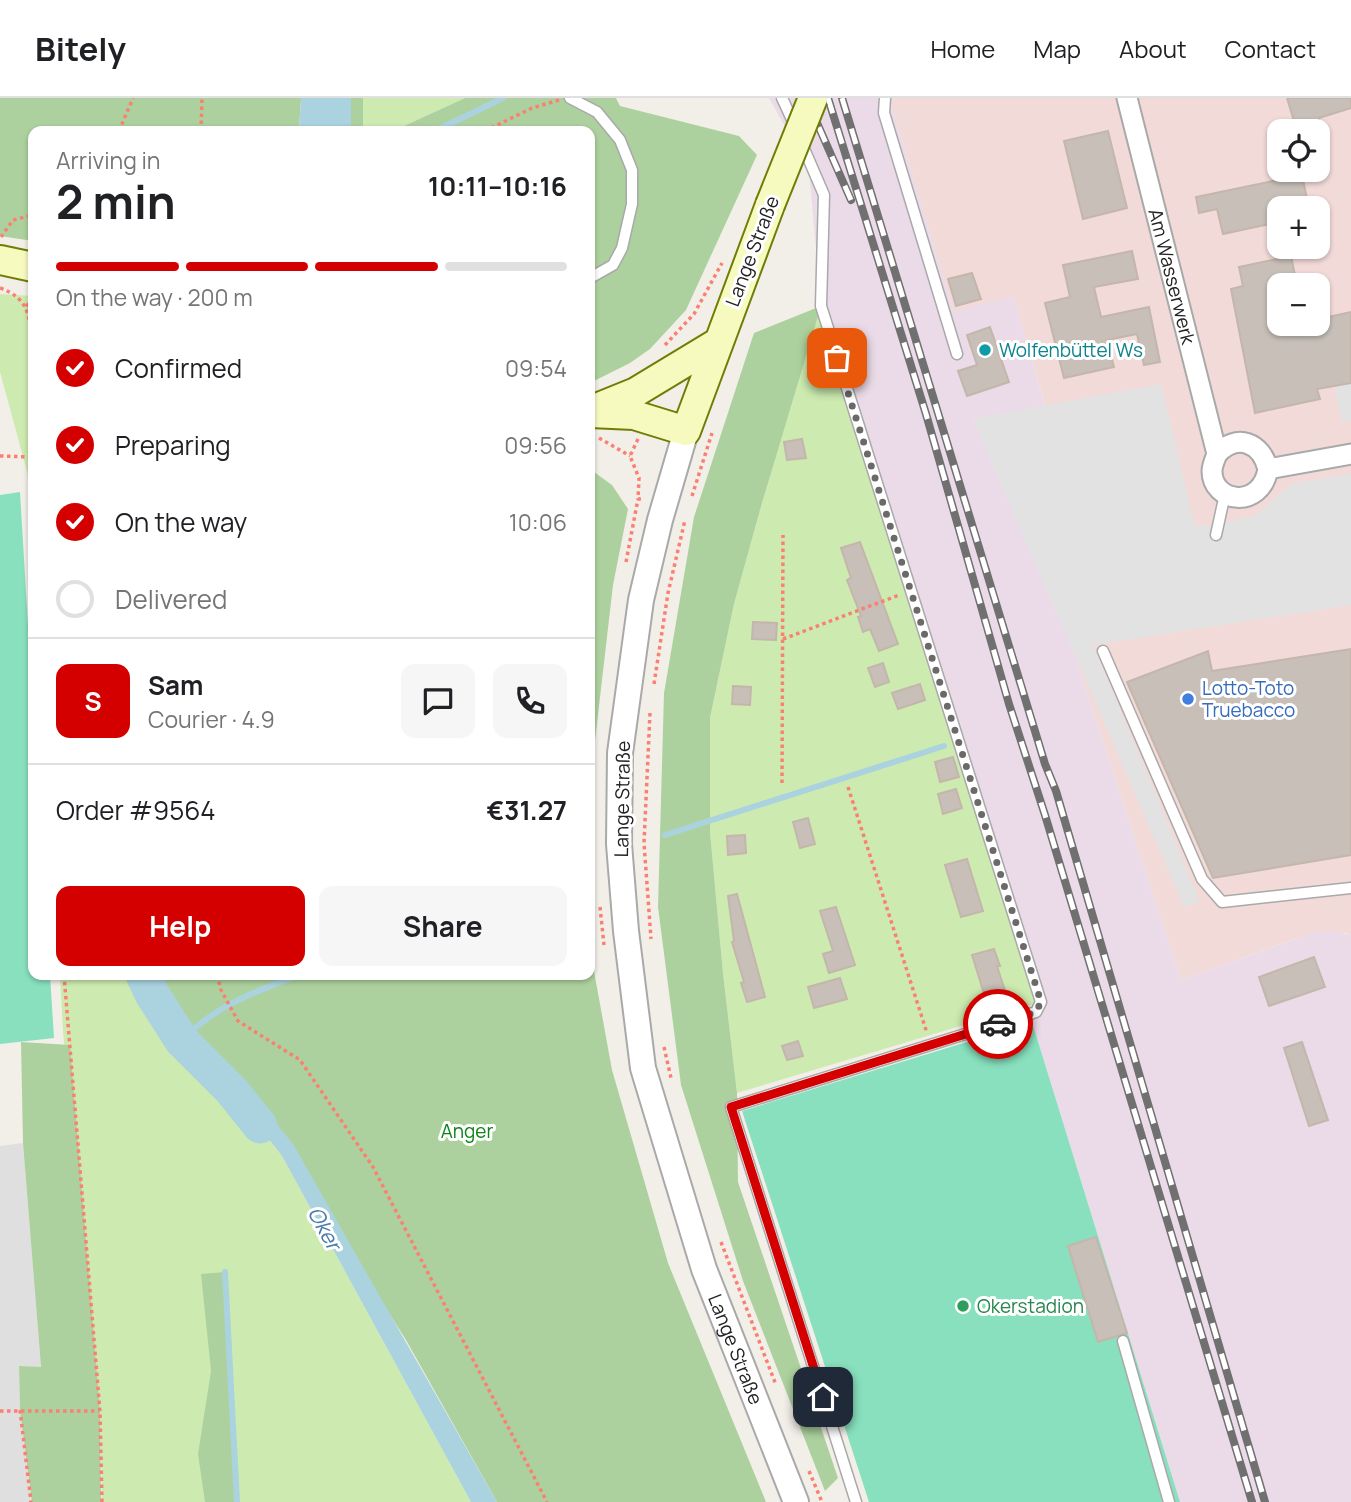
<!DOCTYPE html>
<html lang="en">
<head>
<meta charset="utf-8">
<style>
	body { margin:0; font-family:Manrope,sans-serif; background:#f6f6f6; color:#202124; height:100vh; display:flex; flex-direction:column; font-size:26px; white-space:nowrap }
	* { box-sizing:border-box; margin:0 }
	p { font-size:23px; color:#757577 }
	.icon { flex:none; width:38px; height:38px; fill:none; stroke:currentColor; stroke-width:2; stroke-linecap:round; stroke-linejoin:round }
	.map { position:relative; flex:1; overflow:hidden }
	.sheet { position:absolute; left:28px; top:28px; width:567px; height:854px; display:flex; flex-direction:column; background:#fff; border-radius:14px; box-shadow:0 2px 5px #0004 }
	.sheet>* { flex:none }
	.controls { position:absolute; left:1267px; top:21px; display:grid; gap:14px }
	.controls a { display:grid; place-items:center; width:63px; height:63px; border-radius:14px; background:#fff; box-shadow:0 2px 5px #0004; font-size:35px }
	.pin { position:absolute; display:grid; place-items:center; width:60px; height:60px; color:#fff; margin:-30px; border-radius:14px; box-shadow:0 4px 10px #0006 }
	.courier { position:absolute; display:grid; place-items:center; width:70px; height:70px; margin:-35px; border:5px solid #d40000; border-radius:50%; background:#fff; color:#222; box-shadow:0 2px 9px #0007 }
	.headline em { font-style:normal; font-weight:700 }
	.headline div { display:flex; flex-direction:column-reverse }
	.headline { display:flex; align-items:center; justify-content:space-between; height:119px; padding:0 28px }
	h1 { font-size:46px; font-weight:700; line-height:52px }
	.bar { display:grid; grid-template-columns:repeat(4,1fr); gap:10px 7px; align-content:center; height:84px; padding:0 28px }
	.bar i { height:9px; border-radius:5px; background:#e0e0e0 }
	.bar .selected { background:#d40000 }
	.bar p { grid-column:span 4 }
	.line { display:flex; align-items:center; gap:18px; padding:0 28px; border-top:2px solid #e0e0e0 }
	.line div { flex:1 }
	.round { display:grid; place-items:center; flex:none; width:74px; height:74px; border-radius:14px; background:#f6f6f6 }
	ol { padding:0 28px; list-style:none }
	li { display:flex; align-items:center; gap:21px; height:77px }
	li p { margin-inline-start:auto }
	li .icon { padding:7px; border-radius:50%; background:#d40000; color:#fff; stroke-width:4 }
	li:last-child { color:#757577 }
	li i { width:38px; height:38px; border:4px solid #e0e0e0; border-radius:50% }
	.primary-button { display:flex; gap:14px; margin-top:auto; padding:14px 28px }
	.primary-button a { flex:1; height:80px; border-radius:14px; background:#d40000; color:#fff; font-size:28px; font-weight:700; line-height:80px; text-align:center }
	.primary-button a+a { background:#f6f6f6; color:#202124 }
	header { display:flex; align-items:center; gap:42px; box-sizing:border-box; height:98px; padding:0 35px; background:#fff; border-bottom:2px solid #e0e0e0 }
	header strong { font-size:33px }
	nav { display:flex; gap:38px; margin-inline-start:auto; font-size:24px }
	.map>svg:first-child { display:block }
</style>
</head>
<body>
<header>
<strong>Bitely</strong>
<nav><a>Home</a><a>Map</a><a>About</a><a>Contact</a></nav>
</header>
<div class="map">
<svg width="1351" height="1404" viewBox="0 0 1351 1404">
	<rect width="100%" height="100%" fill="#f2efe9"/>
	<path fill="#e0dfdf" d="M23 1045 41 1269H19L20 1312 32 1404H0V1048Z"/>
	<path fill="#f2dad9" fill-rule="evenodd" d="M895 0H1351V837L1345 835 1295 841 1181 882 1073 552 973 321 1045 307 1013 199 954 215 891 6ZM1279 33H1318V72H1279ZM1279 110H1318V149H1279ZM1279 187H1318V226H1279Z"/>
	<path fill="#ebdbe8" d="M769 0H895L891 6 954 214 1013 198 1045 308 973 321 1073 552 1181 882 1313 835 1329 833 1351 837V1404H1180L1032 924 1040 904 821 209 809 72Z"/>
	<path fill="#cdebb0" d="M363 0H465L393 33H363Z
		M0 196 33 198V428L31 388 0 274Z
		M821 208 1041 904 737 995 723 875 710 734V620L734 506 794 290Z
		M60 877H145L177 935 227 988 282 1058 471 1404H102L100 1313 63 934Z"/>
	<path fill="#add19e" d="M0 0H301V1L299 33H33V143L0 138Z
		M351 0H363V33H351Z
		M465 0H616L620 8 739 38 757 57 686 212 650 251 630 265 590 285V33H393Z
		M821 208 762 405 734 506 710 620V734L723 875 737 995 738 1084 838 1380 825 1393 743 1183 681 987 658 809 664 595 694 419 754 235Z
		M590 371 612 387 628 411 613 487 590 686Z
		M590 851 612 972 668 1165 766 1404H497L406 1242 241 982 192 932 156 877H590Z
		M21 944 70 947 100 1313 101 1404H32L20 1312 19 1268 41 1269 23 1045Z
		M225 1174 237 1404H205L198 1356 211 1273 201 1176Z"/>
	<path fill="#88e0be" d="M20 394 33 611V877H50L54 940 0 946V397Z
		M1032 924 1180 1404H869L742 1013Z"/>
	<path fill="#e2e2e2" d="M1351 285V323L1342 325 1334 288Z
		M1161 286 1195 428 1219 427 1256 417 1293 385 1351 376V507L1093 547 1200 804 1184 809 973 321Z"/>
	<path fill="#aad3df" d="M301 0H351V33H299Z
		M145 877H156L192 932 241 982 293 1046 497 1404H471L282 1058 227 988 177 935Z"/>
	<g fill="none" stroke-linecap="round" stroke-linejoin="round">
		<path stroke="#aad3df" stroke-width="6" d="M435 33 503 0
			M665 737 944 648
			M182 943C212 909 259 892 299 877
			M225 1174 237 1404"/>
		<path stroke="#aad3df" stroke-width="35" d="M143 877 152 896 182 943 232 993 260 1028"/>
	</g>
	<path fill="#c7bfb8" stroke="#c4b6ab" stroke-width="2" d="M1287 0H1351V10L1319 20 1320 26 1297 33Z
		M1108 33 1127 110 1083 121 1064 43Z
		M1302 77 1309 110H1279V124L1223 136 1217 111 1199 115 1196 99Z
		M1132 153 1138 181 1094 189 1101 219 1149 209 1160 264 1144 267 1137 236 1107 242 1114 269 1064 280 1045 205 1070 199 1063 167Z
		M1291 158 1297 187H1279V226H1320L1319 221 1351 214V285L1317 291 1320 301 1255 315 1231 191 1243 188 1239 169Z
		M972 175 981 201 956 208 948 181Z
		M990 229 1009 284 967 298 958 273 977 267 967 237Z
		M802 341 806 360 787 362 784 344Z
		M860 444 898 546 879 553 870 531 863 534 858 519 861 518 847 482 851 480 841 450Z
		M753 524 777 525 776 542 752 541Z
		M1351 551V757L1213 780 1127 584 1208 553 1212 573Z
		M883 565 889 584 875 589 868 570Z
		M920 586 925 602 898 611 892 595Z
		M733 588 751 589 750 607 732 606Z
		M953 659 959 679 940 684 935 664Z
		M956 691 962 710 943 716 938 696Z
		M808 720 815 746 800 750 793 724Z
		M745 737 746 755 728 757 727 738Z
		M967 761 983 813 961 819 945 767Z
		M737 796 765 899 747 904 741 885 744 884 732 844 734 843 728 798Z
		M836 809 855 867 829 875 823 856 833 853 820 813Z
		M994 851 1000 868H997L1011 911 984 920 978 901 985 899 972 857Z
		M1314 859 1325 889 1269 908 1259 879Z
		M840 880 847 901 814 910 808 889Z
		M798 943 803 958 787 962 782 948Z
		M1302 944 1328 1022 1309 1028 1284 950Z
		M1096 1139 1127 1235 1098 1244 1068 1148Z"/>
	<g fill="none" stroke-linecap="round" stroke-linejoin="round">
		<defs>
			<path id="service" d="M570 0 597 14 620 42 632 72V106L622 150 613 167 590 180
				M782 0 795 28
				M885 0 884 15 957 256
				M802 46 824 97 821 208 1041 904 1036 914 731 1009 856 1404
				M1216 437 1225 396
				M1103 553 1202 781 1222 804 1351 790
				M1123 1243 1169 1404"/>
			<g id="minor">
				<path id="s1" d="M1127 0 1217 356C1237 335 1261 344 1268 371L1351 356"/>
				<path d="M1217 356C1215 361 1212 368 1212 373 1212 405 1261 412 1268 371"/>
			</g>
			<g id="tertiary">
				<path id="s2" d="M686 333 660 422 641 502 620 655 619 746 626 833 643 970 704 1171 796 1404"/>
			</g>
			<path id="secondary" d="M0 162 33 169
				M594 311 636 294 717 245
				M590 315 634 317 686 333 770 107"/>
		</defs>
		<use href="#service" stroke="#a9a9a9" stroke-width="13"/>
		<use href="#minor" stroke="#a9a9a9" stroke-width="23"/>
		<use href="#tertiary" stroke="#a9a9a9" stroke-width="28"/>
		<use href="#secondary" stroke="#707d05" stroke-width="32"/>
		<path stroke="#fa8072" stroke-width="3.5" stroke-dasharray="3.5 3.5" stroke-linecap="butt" d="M369 29V33
			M119 33 133 0
			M201 33 202 0
			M485 33 532 10 559 2
			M1 139 13 122 33 117
			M0 190C30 201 28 217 33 245
			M26 206 33 211
			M665 247 694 216 722 165
			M599 340 630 358
			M638 341 630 358 639 380 638 401H641
			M0 358 33 359
			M692 398 712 335
			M626 464 638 401
			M783 541 899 497
			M654 586 668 495 685 422
			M650 615 644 745 651 841
			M782 685 783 437
			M848 689 927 935
			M600 809 604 847
			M64 877 100 1314 102 1404
			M217 877 221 892 238 923 300 962 373 1069 547 1404
			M664 949 671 980
			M721 1144 776 1287
			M20 1312 31 1404
			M0 1313H99
			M809 1373 822 1404"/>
		<use href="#service" stroke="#fff" stroke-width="10"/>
		<use href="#minor" stroke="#fff" stroke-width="19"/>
		<use href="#tertiary" stroke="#fff" stroke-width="24"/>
		<use href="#secondary" stroke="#f7fabf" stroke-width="28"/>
		<defs>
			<path id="rail" d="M806 0 851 102
				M828 0 926 316 1009 606 1045 717 1252 1404
				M842 0 1045 666 1056 693 1265 1404"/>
		</defs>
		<use href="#rail" stroke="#707070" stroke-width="8"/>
		<use href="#rail" stroke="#fff" stroke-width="5" stroke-dasharray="16" stroke-linecap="butt"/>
		<defs>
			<path id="secondary-bridge" d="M770 107 813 0"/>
		</defs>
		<use href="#secondary-bridge" stroke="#707d05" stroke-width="32" stroke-linecap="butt"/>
		<use href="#secondary-bridge" stroke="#f7fabf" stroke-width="28"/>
	</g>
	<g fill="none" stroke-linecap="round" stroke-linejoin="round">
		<path stroke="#6b6a68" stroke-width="7" stroke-dasharray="0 12.6" d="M837 260 1041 904 1036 914 998 926"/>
		<path stroke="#d40000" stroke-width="9" d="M823 1299 731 1009 998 926"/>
	</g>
	<circle fill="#0f9aa8" stroke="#fff" stroke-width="2.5" cx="985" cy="252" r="7"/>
	<circle fill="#3f7fe0" stroke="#fff" stroke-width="2.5" cx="1188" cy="601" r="7"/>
	<circle fill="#2e9e5b" stroke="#fff" stroke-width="2.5" cx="963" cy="1208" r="7"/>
	<g text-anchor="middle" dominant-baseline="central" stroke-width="6" stroke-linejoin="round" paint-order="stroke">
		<g font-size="19" fill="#222" stroke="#fff">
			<text transform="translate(752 153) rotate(-69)">Lange Straße</text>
			<text stroke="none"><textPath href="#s1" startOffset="184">Am Wasserwerk</textPath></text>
			<text transform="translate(622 701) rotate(-89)">Lange Straße</text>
			<text stroke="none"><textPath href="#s2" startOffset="942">Lange Straße</textPath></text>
		</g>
		<g font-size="19" fill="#0d838f" stroke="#fff" text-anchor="start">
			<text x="999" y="252">Wolfenbüttel Ws</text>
		</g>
		<g font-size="19" fill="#366cbe" stroke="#fff" text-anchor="start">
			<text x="1202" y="590">Lotto-Toto<tspan x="1202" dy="22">Truebacco</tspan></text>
		</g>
		<g font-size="19" fill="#0c8416" stroke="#fff">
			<text x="467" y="1033">Anger</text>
		</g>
		<g font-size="19" fill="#27864d" stroke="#fff" text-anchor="start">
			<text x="977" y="1208">Okerstadion</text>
		</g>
		<g font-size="21" font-style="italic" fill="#4a7aab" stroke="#fff">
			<text transform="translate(325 1130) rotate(61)">Oker</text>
		</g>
	</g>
</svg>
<div class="controls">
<a><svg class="icon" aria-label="locate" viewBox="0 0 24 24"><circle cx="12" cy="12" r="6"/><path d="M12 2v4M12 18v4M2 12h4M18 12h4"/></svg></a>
<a>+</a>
<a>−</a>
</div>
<div class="pin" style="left:837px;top:260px;background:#ea580c"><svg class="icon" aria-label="bag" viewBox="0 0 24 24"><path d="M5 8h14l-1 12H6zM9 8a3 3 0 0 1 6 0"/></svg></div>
<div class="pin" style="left:823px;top:1299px;background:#1f2937"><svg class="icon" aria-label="home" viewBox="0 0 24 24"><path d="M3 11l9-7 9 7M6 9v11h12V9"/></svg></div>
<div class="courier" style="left:998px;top:926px"><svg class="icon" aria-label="car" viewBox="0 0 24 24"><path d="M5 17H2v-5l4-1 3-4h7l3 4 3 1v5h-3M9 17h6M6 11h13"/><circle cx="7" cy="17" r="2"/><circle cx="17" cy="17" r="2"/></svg></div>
<section class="sheet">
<div class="headline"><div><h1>2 min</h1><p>Arriving in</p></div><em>10:11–10:16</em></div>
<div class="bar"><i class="selected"></i><i class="selected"></i><i class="selected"></i><i></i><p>On the way · 200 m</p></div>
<ol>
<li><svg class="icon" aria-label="check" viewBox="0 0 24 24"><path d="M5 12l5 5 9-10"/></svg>Confirmed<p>09:54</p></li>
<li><svg class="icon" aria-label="check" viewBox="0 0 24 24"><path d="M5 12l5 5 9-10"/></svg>Preparing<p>09:56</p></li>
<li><svg class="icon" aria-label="check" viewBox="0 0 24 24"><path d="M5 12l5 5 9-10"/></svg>On the way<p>10:06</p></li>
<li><i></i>Delivered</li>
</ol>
<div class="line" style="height:126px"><b class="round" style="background:#d40000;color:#fff">S</b><div><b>Sam</b><p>Courier · 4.9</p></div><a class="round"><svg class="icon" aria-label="chat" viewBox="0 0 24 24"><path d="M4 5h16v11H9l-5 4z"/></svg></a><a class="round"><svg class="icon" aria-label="phone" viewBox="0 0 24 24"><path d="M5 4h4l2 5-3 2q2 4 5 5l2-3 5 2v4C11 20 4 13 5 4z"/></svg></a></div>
<div class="line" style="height:91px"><div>Order #9564</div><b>€31.27</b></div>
<div class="primary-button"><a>Help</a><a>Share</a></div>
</section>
</div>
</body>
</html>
